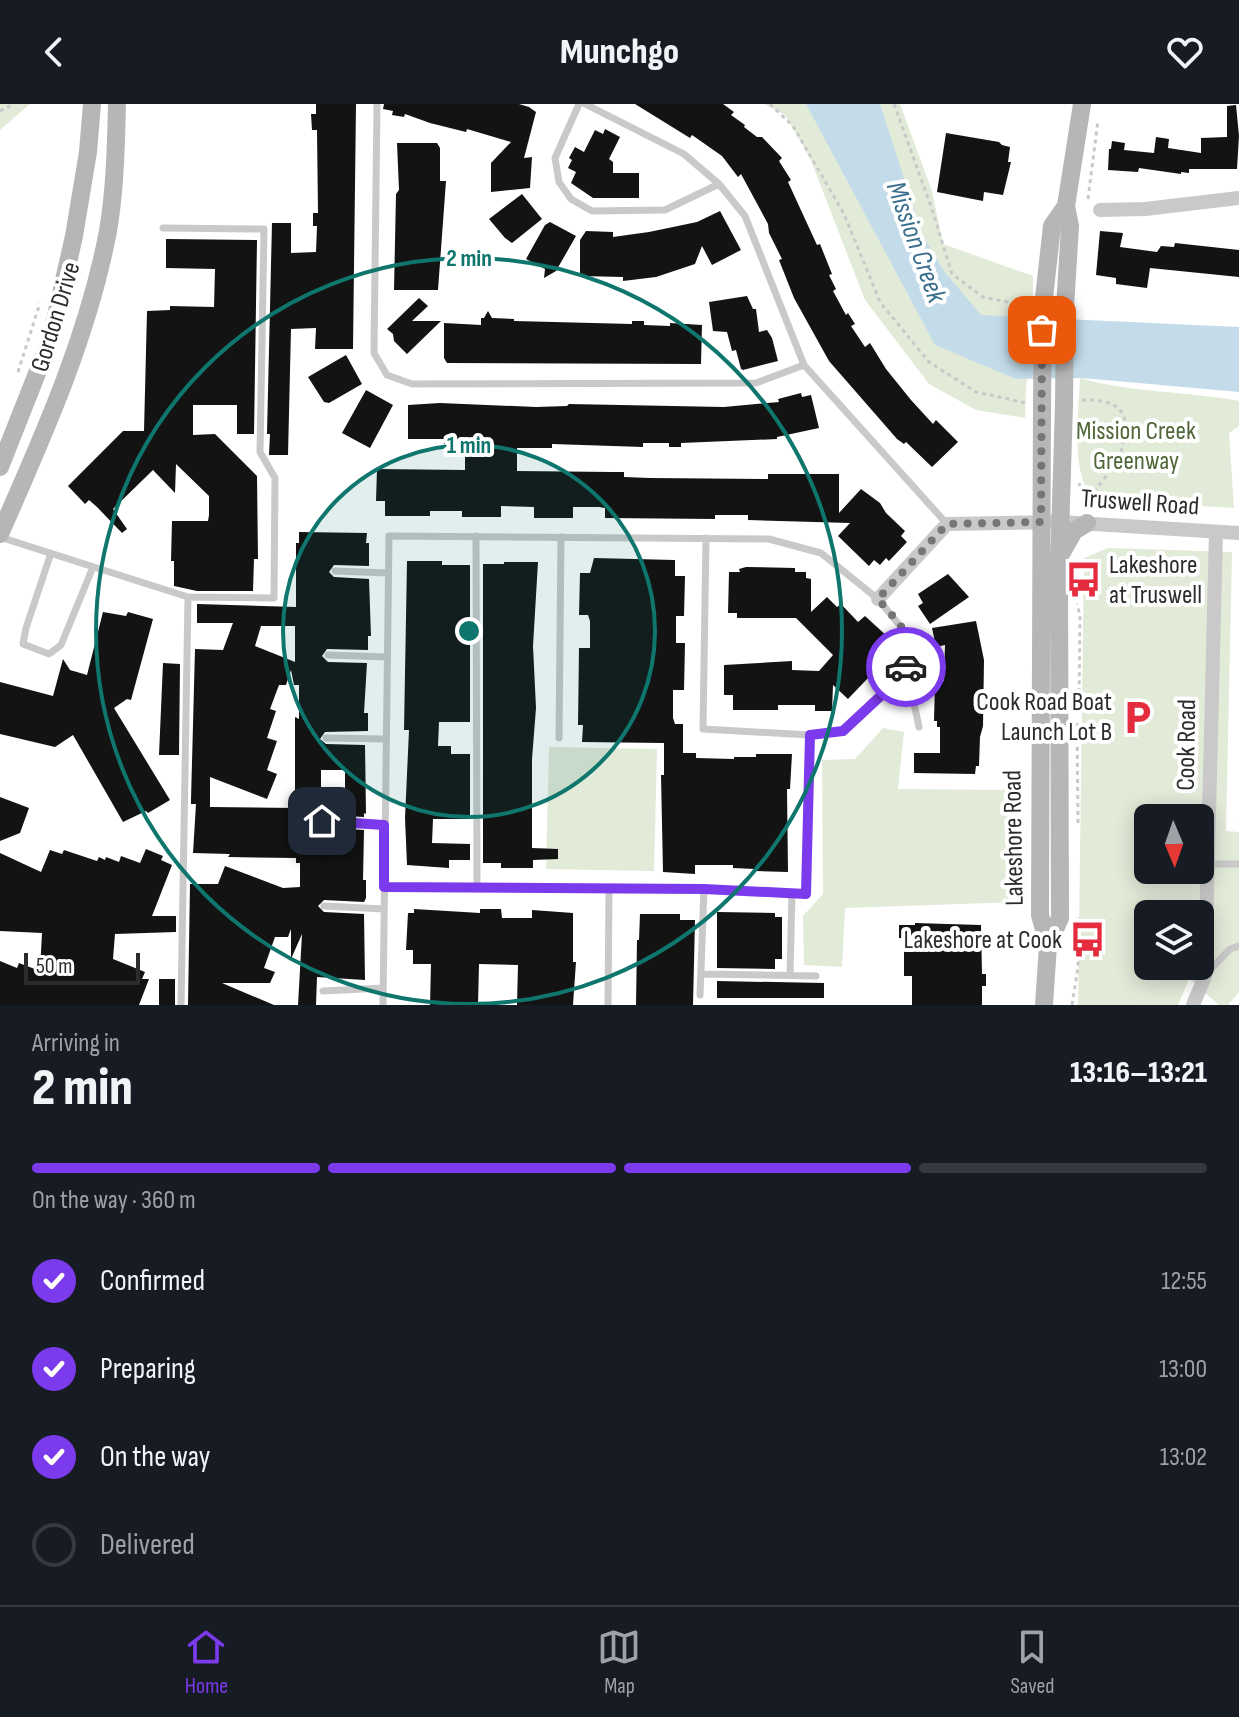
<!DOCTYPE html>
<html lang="en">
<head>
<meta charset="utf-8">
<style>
	body { margin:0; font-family:"Sofia Sans Condensed",sans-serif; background:#242831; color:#f1f3f6; height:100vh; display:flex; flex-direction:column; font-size:30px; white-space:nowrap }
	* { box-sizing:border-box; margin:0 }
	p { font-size:26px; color:#9ea1a6 }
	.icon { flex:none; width:44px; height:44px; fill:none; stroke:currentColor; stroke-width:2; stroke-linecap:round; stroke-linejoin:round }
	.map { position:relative; height:901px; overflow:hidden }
	.sheet { display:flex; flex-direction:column; background:#171b24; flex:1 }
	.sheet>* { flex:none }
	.needle { width:52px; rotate:178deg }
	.fabs { position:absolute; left:1134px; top:700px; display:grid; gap:16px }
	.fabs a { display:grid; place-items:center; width:80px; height:80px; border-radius:12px; background:#171b24; box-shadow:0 4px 20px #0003; font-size:40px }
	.scale { position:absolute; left:24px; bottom:20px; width:116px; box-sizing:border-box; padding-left:8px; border:4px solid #2c2c2c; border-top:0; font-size:22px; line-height:28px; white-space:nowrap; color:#2c2c2c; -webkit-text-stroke:6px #fff; paint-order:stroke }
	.pin { position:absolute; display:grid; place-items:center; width:68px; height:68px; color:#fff; margin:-34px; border-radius:16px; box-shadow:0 4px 12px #0006 }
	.courier { position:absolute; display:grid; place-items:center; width:80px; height:80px; margin:-40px; border:6px solid #7c3aed; border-radius:50%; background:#fff; color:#222; box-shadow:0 2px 10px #0007 }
	.summary em { font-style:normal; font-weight:800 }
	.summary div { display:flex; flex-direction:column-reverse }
	.summary { display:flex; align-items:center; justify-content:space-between; height:136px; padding:0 32px }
	h1 { font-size:52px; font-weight:800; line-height:60px }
	.bar { display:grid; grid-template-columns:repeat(4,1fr); gap:12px 8px; align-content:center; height:96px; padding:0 32px }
	.bar i { height:10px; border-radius:6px; background:#363941 }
	.bar .selected { background:#7c3aed }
	.bar p { grid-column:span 4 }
	ol { padding:0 32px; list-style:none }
	li { display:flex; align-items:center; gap:24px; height:88px }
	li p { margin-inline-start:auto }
	li .icon { padding:8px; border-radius:50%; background:#7c3aed; color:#fff; stroke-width:4 }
	li:last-child { color:#9ea1a6 }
	li i { width:44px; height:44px; border:4px solid #363941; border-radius:50% }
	header { display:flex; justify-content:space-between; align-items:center; height:104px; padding:0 32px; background:#171b24; font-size:36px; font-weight:800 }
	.dock { display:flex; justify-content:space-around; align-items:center; height:112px; border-top:2px solid #363941; background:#171b24; font-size:22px; color:#9ea1a6 }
	.dock a { display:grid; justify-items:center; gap:4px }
	.dock .selected { color:#7c3aed }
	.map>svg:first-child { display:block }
</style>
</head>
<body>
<header><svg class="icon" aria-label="back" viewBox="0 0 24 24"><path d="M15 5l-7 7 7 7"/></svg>Munchgo<svg class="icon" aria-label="heart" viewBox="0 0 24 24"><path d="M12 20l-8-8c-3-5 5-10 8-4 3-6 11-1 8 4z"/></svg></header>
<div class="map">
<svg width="1239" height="901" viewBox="0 0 1239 901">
	<rect width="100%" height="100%" fill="#fff"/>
	<path fill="#e2ead8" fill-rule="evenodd" d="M0 0H30L0 26Z
		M764 0H900L932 87 943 140 1033 172C1033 219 1026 266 1025 314L976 306 929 280 865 196 810 54 785 11Z
		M1080 274C1131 289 1187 287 1239 297V322L1229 329 1234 404 1096 396C1069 376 1079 306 1080 274Z
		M1108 444 1232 448 1226 727 1239 728V888L1228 901H1219L1189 875 1178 901H1078L1084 454ZM1148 714H1200V766H1148ZM1148 810H1200V862H1148Z
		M883 624 904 628 898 685 1017 686 1018 798 845 804 842 863 804 861 803 812 823 790 822 656 855 655Z
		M549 643 657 645 654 767 546 765Z"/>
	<path fill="#c4dcea" d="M806 0H880L922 130 943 166 981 211 1239 223V288L1082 274 1016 275 935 241Z"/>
	<path fill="#131313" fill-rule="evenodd" d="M316 0H356L353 245H315L316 224 291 225 288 351H269L270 330H267L272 119H291V149L316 148 317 122H313V109H318L317 26H312L311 10H316Z
		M384 0H519L529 3 536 8 524 54 532 53 530 84 491 88V59L511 38 467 25 466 28 430 19 405 10 404 13 392 11 393 7 383 5Z
		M635 0H723L734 8 731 11 745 21 744 23 757 33H762L782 54 779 57 791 76 788 78 817 141 820 140 832 170 829 171 836 185 833 187 846 211 848 209 855 220 851 222 865 243 870 239 886 265 911 296 933 320 936 316 958 338 932 363 906 338 904 340 897 335 829 257 794 194 779 156 782 155 769 129 768 120 741 70 738 73 722 52 692 31 690 34Z
		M1236 1 1239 32 1237 65H1189V69L1181 68V70L1139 64 1138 68 1108 66 1109 45H1111L1112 37 1125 39 1124 46 1154 49 1156 33 1169 35 1168 44 1201 49V34L1227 33V2Z
		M605 25 620 33 609 55 613 58V69H639V94H593L571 79 576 68 568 64 572 56 569 54 575 43 584 48 595 26 603 30Z
		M946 29 999 38 1002 41 1010 43 1008 58H1011L1003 91 984 88 983 97 937 88Z
		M397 39H437L440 44V77H446L438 186H394L396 90 399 86Z
		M522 90 542 115 512 139 505 134 489 115Z
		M720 107 741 146 712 161 702 142 695 160 656 173 623 177V173L580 172V136L586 127 613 128V133L649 128 697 118Z
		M550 118 576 132 556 167 544 174 545 165 526 155 545 121Z
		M1100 127 1123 129 1120 143 1157 148 1161 142 1174 143 1175 139 1239 146V173L1150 164 1147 184 1116 180V174L1096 171Z
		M166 135 257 136 254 330H237V301H193V331L215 330 257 372 258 455H254L253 487H197L174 482V457H171L172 417H208L209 411V392L176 360 175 389 153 366 113 405 127 425 122 429 97 403 89 396 85 400 68 382 123 327H144L147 207 170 206V202L214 203 215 165 166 164Z
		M747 192 753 205H756L759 228 767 226 772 234 778 257 743 266 741 265 736 246 732 247 727 228 713 227 709 198Z
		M419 194 428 202 412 217H441L407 250 394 237 393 230 387 225Z
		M488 207 492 214 514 215V217L632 220V217H644V221L670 222V219L702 221 701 260 447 259 444 254V219L481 221V214H484Z
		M346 251 362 280 329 299 324 298 308 273Z
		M366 286 393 301 370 344 342 329Z
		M801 289 802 293 811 291 819 324 777 333V335L681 339V343H669V339H643V343L552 340V344H517V367L613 368H624V373L650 374 768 375V370H839V409L861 385 880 399 886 409 905 427 901 432 907 438 889 457 886 454 880 461 874 456 869 462 838 432 850 419 748 416V411H715V415L605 414V404L599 403H573V414H534V403L501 402V413H462V407H430V412H385V397H376L377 365 465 366V341L444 340V335H408V301L440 299 536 303 567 302 569 300 724 303 779 298 778 295Z
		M299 428 367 429 366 439H369V462L334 461 329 468 334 473 369 475 371 532H368V546L327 545 322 552 328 558 367 559 364 609H368V627L325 628 320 635 326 640 365 641 366 710 364 709V713L346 712V708H319L316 717 318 722V735L346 736V725L364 726 363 776H366V794L364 798 324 796 318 802 324 808 364 810 365 876 317 873 316 901H298L302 830 291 855V825L288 833H275L264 864 275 868 270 879H222L274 901H188L190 780H218L225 762 283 784 300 783V759H296V754L228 753 230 750 193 749 196 700H191V696L195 545 223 546 233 519H197V500L296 503V439H299ZM261 522H295V558L255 542ZM291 566 294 581H299V615L295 613V704L210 703V673L267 695 277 670 267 666 277 637 267 634 276 607 270 605 279 581H286ZM321 666H345V690H321Z
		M594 454 675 456V472H685L684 512H676V539H685L684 586H673V614L675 620H683V649H696V654L734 655V653H756V650H792L790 685H787L788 768 755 767V765L733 764V761H695V770L663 768 661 671H664V639L582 638 583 621H578L579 544H590V517L588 511H579L580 469H590Z
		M407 457H442V461H470V618H439L438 642H451V650H470V715H433L432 739 470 740V756H449V764L407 761 405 714 409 626H404Z
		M504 458H538L533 542 536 604 532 655V744L558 745V755L533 756V764H501V759H483V460H504Z
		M746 463 795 464V468H806V474L811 475V508L827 493 837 503 841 500 858 518 865 512 888 533 882 539 885 542 881 546 888 553 848 595 833 581 832 607H815V601H778V606H733V591H724V561L792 557V566L819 567 833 551 796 514H737V509H728L729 468H740L739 465Z
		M948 470 969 493 930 520 918 502 923 499 918 490Z
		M103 508 126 512 128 508 153 515 131 596 127 595 114 604 170 696 148 709 146 707 123 718 73 631 55 643 0 630V578L53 592 63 555 70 566 87 571Z
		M976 517 984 556 983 622 980 633 979 662H976L975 670 914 669V649H940V623H937V617H934L935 577H944L945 541 936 543 932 524Z
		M163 559 180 560 179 651H159Z
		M0 693 29 704 20 729 0 737Z
		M146 745 163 752 161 756 172 761 152 812H176V828L115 830 113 855 145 868 142 875H149L139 901H0V857L17 864 19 859 40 867 42 829 0 827V749L41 768 50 746 62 750 64 746 97 757 99 753 105 756 106 753 119 758 121 752 140 759Z
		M414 805 480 809V805H501L502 814H532V806L573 809V858H576L573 901H517L518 861 479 860 478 901H430L431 860H413V846H406L408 809H414Z
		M717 808 775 809V813H782V855H775V865L717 864Z
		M640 810H680V816H695L693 901H636L637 836H639Z
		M915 819 981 821 982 870H986V882H982V901H912V872H904V834H899V821H915Z
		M159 875H175V901H159Z
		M717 877 824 879V894H717Z"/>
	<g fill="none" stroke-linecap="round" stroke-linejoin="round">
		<path stroke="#c9c9c9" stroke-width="3" stroke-dasharray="4 4" stroke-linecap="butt" d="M770 0 793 22 844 110 880 198 929 258 976 288 1026 299
			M894 0 932 105 952 170 983 193 1028 202
			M0 7 14 0
			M1088 95 1098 16
			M18 268 40 199
			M1082 296C1118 295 1133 307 1122 344 1118 360 1097 383 1087 397L1100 405
			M1079 379 1087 401
			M1077 604 1079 596 1080 511 1077 500
			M1077 619 1078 719
			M1072 901 1078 863V813"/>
		<path stroke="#c9c9c9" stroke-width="7" d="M377 0 374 249 387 271 412 280 756 279 804 261
			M579 0 555 54 559 78 571 95 592 107 665 106 719 80
			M585 0 684 50 719 80 745 112 804 261 947 420
			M476 432 477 784
			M0 433 188 493 274 494 275 374 260 348 264 125 163 124
			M51 449 26 524 23 540 49 550 61 541 93 463
			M335 467 388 469
			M328 551 387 553
			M902 572 911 585 919 623
			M326 634 386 635
			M559 634 561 433
			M322 717 384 721
			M1208 760H1239
			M384 783 704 785 806 790 810 631
			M324 802 384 805
			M701 870 816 872
			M1206 870 1230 845 1239 842
			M790 871 792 789
			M323 887 383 884
			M700 891 704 785
			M181 901 188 493
			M383 901 389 432 769 435 821 449 878 495 910 534V555L902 572 843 627 810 631 703 625 706 434
			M608 901 609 785"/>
		<path stroke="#c9c9c9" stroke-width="14" d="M1100 106 1145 105 1239 94
			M878 495 947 420 1061 418 1239 429
			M1193 901 1205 872 1216 428"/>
		<path stroke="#b6b6b6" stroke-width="18" d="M1043 203 1052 122 1066 102
			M1065 204 1070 122 1066 102 1082 0
			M1042 301 1040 811 1048 841 1044 901
			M0 363 51 234 74 132 88 48 92 0
			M0 430C43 332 88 233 108 127 115 87 116 41 117 0
			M1061 450 1074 427 1087 419
			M1048 841 1060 814 1059 465 1064 301"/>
		<path stroke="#b6b6b6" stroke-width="18" d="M1042 301 1043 203
			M1064 301 1065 204"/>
	</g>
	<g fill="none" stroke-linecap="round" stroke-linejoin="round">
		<path stroke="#767676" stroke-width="8" stroke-dasharray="0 14.4" d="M906 563C920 535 895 516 878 495L947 420 1041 418 1042 226"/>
		<path stroke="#7c3aed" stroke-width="10" d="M322 717 384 721V783L704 785 806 790 810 631 843 627 902 572 906 563"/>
	</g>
	<circle cx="469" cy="527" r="186" fill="#0f766e" fill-opacity=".12"/>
	<g fill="none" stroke="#0f766e" stroke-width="4">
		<circle cx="469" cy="527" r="186"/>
		<circle cx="469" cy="527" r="373"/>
	</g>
	<defs>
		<symbol id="bus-bare" viewBox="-9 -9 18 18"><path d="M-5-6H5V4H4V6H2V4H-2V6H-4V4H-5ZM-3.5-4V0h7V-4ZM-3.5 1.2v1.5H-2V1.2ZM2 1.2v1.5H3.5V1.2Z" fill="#e52b3e" stroke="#fff" stroke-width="2.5" paint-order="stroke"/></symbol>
		<symbol id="parking-bare" viewBox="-9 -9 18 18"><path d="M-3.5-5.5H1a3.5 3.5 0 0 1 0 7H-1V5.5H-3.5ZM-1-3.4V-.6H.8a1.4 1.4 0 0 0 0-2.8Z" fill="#e52b3e" stroke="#fff" stroke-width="2.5" paint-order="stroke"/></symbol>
	</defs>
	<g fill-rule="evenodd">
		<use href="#bus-bare" x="1058" y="450" width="51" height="51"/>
		<use href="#parking-bare" x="1112" y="588" width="51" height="51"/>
		<use href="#bus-bare" x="1062" y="810" width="51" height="51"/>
	</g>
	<g text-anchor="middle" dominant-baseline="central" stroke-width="8" stroke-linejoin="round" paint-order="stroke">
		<g font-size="26" fill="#2c2c2c" stroke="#fff">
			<text transform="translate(56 213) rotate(-73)">Gordon Drive</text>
			<text transform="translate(1140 399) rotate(4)">Truswell Road</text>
			<text transform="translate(1187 641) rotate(-89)">Cook Road</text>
			<text transform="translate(1014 734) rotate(-91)">Lakeshore Road</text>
		</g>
		<g font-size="26" fill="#506739" stroke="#fff">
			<text x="1136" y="327">Mission Creek<tspan x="1136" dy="30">Greenway</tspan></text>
		</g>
		<g font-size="26" fill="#2c2c2c" stroke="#fff" text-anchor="end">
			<text x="1109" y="461" text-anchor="start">Lakeshore<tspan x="1109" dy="30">at Truswell</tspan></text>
			<text x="1112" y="598">Cook Road Boat<tspan x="1112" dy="30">Launch Lot B</tspan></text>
			<text x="1062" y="836">Lakeshore at Cook</text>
		</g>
		<g font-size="28" font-style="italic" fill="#3a6f8d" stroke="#fff">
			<text transform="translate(916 138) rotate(70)">Mission Creek</text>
		</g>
	</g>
	<circle cx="469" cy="527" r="12" fill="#0f766e" stroke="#fff" stroke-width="4"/>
	<g font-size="24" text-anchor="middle" font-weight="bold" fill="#0f766e" stroke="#fff" stroke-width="8" stroke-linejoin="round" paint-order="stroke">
		<text x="469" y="162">2 min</text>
		<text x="469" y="349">1 min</text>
	</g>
</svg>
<div class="fabs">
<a><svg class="needle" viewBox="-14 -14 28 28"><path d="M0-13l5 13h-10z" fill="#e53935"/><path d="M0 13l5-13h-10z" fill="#9ea1a6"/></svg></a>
<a><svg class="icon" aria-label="layers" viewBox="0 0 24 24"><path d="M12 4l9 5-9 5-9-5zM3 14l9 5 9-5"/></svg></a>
</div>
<div class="scale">50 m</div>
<div class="pin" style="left:1042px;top:226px;background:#ea580c"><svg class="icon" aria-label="bag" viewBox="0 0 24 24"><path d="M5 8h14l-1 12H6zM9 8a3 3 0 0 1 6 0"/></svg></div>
<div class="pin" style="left:322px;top:717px;background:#1f2937"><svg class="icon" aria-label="home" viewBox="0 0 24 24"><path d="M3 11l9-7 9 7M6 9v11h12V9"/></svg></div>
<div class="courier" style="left:906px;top:563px"><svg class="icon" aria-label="car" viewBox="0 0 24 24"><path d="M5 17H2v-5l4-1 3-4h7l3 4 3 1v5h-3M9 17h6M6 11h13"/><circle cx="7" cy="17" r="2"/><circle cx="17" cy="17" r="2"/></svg></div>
</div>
<section class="sheet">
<div class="summary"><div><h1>2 min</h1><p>Arriving in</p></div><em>13:16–13:21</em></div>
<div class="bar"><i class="selected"></i><i class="selected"></i><i class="selected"></i><i></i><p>On the way · 360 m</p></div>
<ol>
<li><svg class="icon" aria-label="check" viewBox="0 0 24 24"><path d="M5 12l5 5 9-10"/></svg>Confirmed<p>12:55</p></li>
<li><svg class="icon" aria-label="check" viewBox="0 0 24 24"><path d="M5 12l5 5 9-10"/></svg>Preparing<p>13:00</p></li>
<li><svg class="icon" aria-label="check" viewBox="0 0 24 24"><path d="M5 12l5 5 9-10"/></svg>On the way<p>13:02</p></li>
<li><i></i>Delivered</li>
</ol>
</section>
<nav class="dock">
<a class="selected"><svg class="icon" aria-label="home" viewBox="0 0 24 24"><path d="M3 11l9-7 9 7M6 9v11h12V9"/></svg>Home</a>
<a><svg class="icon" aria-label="map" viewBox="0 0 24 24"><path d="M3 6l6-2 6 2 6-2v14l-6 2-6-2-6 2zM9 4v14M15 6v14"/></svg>Map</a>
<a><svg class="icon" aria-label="saved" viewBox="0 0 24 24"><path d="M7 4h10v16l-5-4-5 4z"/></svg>Saved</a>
</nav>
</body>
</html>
